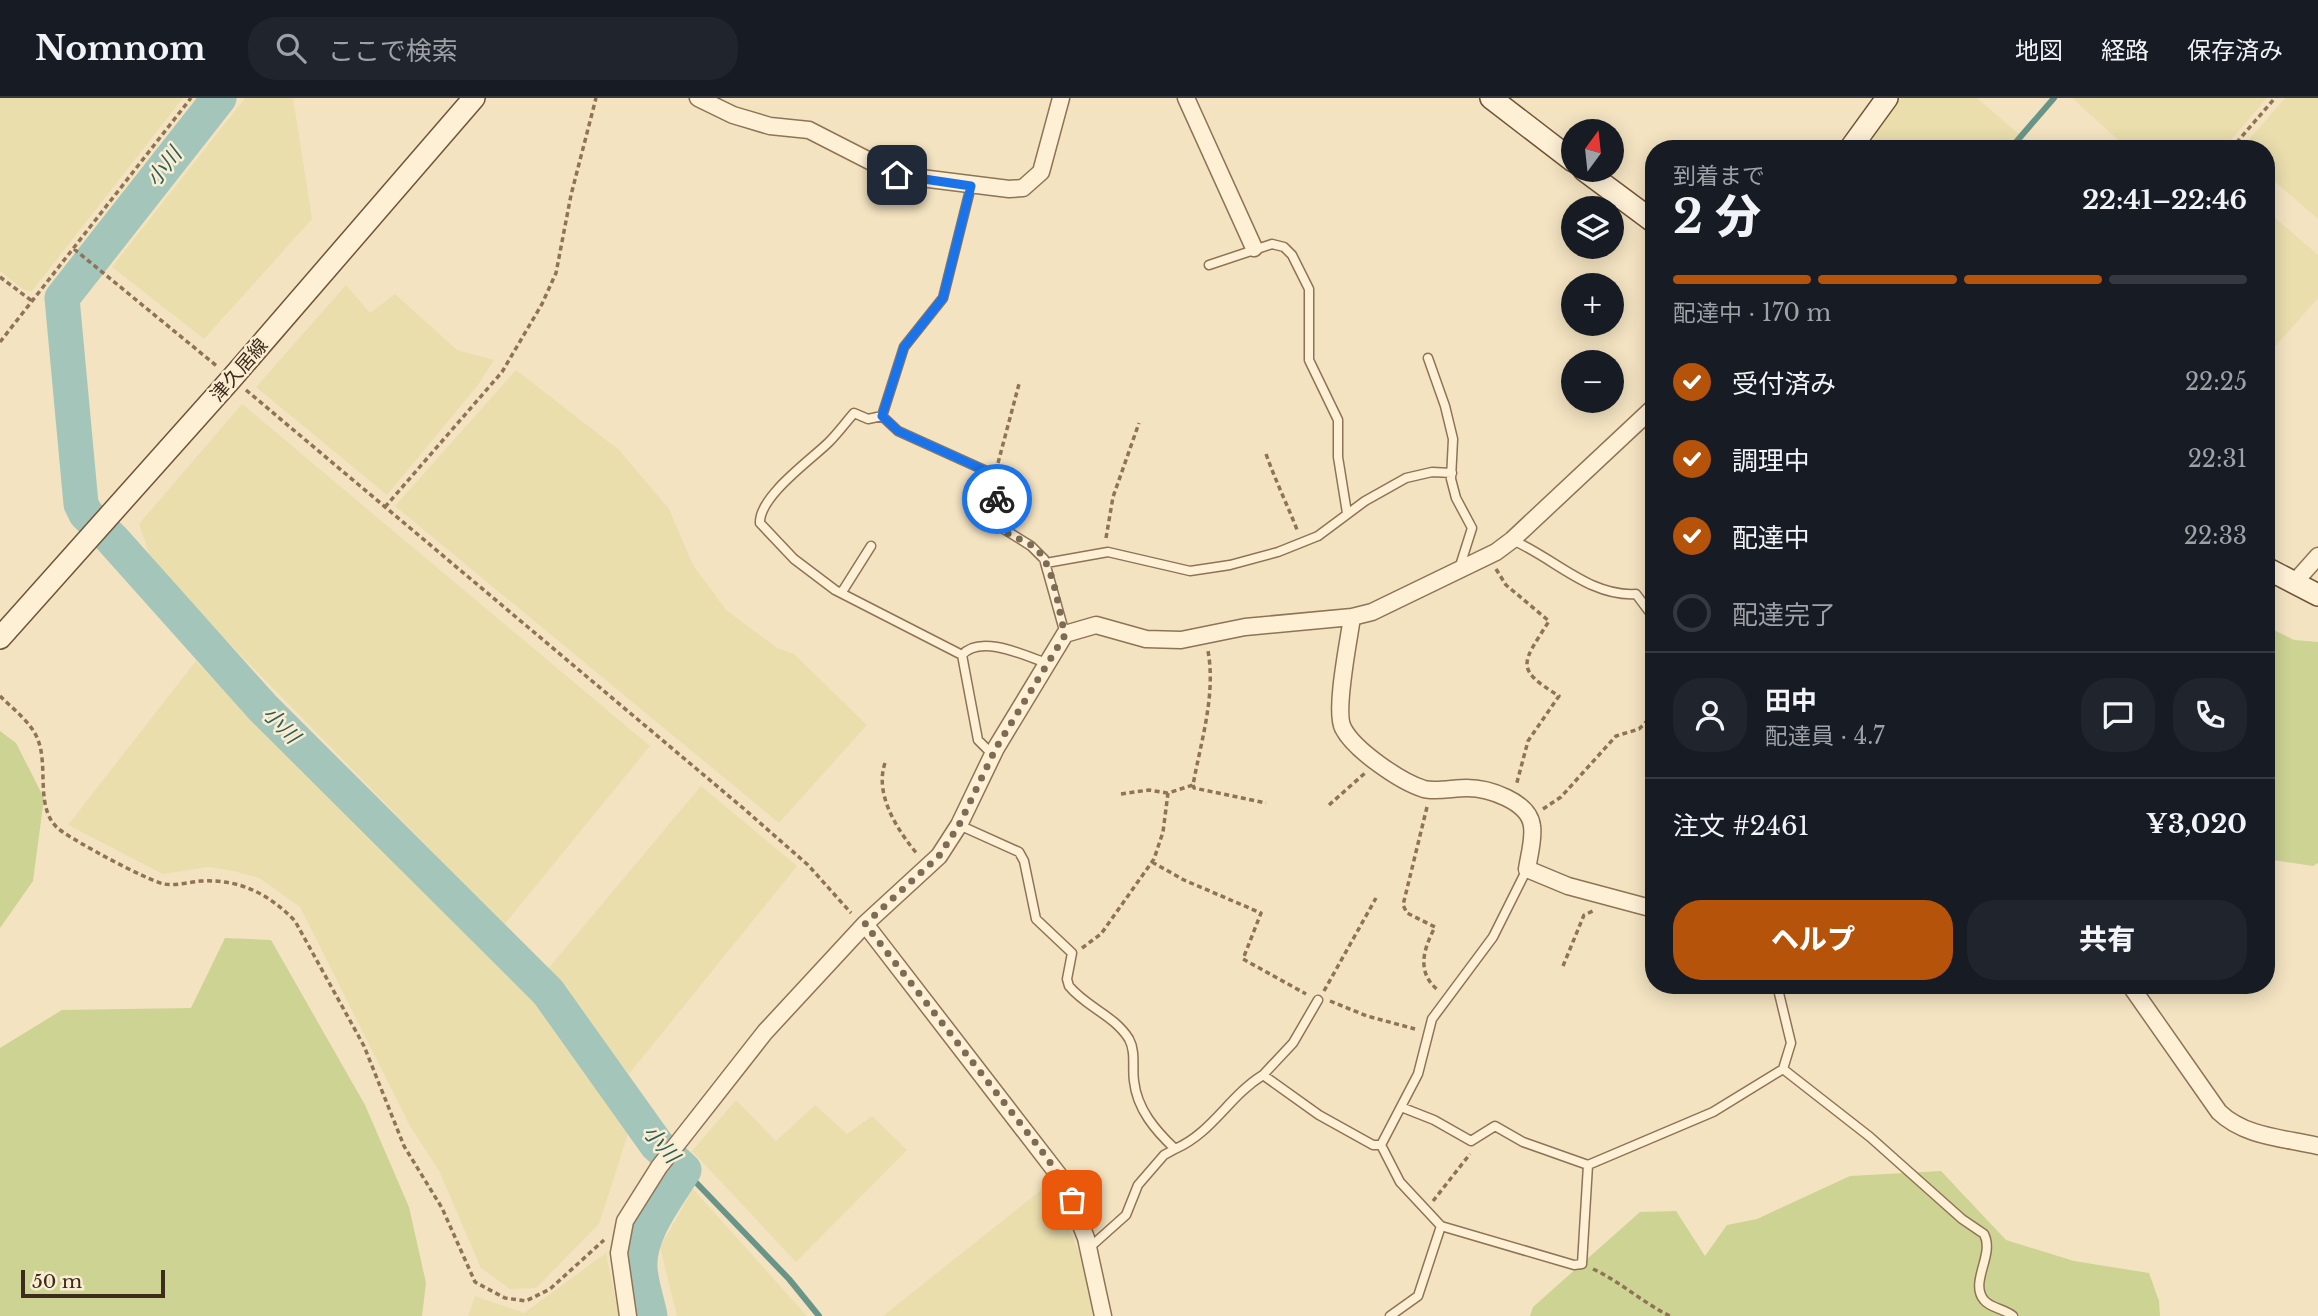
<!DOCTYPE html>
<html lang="ja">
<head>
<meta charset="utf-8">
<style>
	body { margin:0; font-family:"Libre Baskerville","Noto Sans JP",serif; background:#20242c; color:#f1f3f6; height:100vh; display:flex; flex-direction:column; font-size:26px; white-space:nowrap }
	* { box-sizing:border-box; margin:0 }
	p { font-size:23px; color:#9ea1a6 }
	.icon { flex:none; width:38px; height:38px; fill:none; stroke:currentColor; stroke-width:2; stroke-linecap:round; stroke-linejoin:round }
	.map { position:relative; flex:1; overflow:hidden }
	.drawer { position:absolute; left:1645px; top:42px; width:630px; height:854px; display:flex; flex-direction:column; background:#171b24; border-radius:28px; box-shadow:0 4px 18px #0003 }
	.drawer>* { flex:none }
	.needle { width:46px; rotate:15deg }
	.tools { position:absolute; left:1561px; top:21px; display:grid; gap:14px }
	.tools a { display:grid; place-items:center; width:63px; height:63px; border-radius:50%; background:#171b24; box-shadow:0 4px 18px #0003; font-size:35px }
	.scale { position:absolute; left:21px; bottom:18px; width:144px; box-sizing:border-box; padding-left:7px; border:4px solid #3d2b1c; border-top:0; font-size:19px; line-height:24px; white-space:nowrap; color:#3d2b1c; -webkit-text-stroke:5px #faedd1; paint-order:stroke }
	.pin { position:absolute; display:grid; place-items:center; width:60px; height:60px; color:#fff; margin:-30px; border-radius:14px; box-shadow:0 4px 10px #0006 }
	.courier { position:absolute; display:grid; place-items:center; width:70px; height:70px; margin:-35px; border:5px solid #1a73e8; border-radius:50%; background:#fff; color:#222; box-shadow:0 2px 9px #0007 }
	.headline em { font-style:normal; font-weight:800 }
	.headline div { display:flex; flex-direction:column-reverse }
	.headline { display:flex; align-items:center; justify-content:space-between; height:119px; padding:0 28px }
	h1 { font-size:46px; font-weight:800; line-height:52px }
	.bar { display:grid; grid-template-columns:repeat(4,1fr); gap:10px 7px; align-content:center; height:84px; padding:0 28px }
	.bar i { height:9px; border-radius:5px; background:#363941 }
	.bar .current { background:#b45309 }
	.bar p { grid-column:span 4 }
	.line { display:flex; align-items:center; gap:18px; padding:0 28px; border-top:2px solid #363941 }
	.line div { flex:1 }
	.round { display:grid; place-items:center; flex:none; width:74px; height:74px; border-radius:28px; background:#20242c }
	ol { padding:0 28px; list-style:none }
	li { display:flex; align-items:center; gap:21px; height:77px }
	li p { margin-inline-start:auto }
	li .icon { padding:7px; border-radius:50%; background:#b45309; color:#fff; stroke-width:4 }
	li:last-child { color:#9ea1a6 }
	li i { width:38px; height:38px; border:4px solid #363941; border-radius:50% }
	.primary-button { display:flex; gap:14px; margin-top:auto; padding:14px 28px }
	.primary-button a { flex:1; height:80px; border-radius:28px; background:#b45309; color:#fff; font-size:28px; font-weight:800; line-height:80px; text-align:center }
	.primary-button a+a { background:#20242c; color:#f1f3f6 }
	header { display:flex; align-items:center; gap:42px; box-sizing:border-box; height:98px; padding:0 35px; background:#171b24; border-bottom:2px solid #363941 }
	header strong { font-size:33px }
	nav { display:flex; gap:38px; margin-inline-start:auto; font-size:24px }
	.search { width:490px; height:63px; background:#20242c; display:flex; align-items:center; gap:18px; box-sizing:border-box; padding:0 24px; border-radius:28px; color:#9ea1a6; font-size:26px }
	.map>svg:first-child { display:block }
</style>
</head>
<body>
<header>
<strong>Nomnom</strong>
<div class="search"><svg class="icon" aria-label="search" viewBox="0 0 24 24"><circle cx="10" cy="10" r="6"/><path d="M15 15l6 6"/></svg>ここで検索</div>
<nav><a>地図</a><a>経路</a><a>保存済み</a></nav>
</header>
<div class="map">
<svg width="2318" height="1218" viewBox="0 0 2318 1218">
	<rect width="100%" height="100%" fill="#f3e3c1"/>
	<path fill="#eadead" d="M0 0H183L32 193 24 192 0 173Z
		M245 0H293L312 121 204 241 112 169Z
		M1901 0H1977L2036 51H1864Z
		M2072 0H2267L2223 51H2128Z
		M2285 0H2318V121L2266 76V51H2241Z
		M2266 112 2318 157V200L2266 259Z
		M346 187 370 215 395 196 457 252 494 262 478 287 387 397 256 289Z
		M516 272 619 352 669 411 693 467 726 512 777 550 794 556 867 627 779 725 395 408Z
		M242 306 650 648 504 827 153 467 139 426Z
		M196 563 534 904 629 1033 599 1126 536 1190 510 1191 481 1170 439 1073 410 1028 300 809 259 780 233 773 208 769 163 776 68 727Z
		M701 688 797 768 629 976 547 872Z
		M736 1002 776 1043 815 1007 847 1036 872 1018 907 1052 796 1164 692 1053Z
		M1050 1085 1080 1157 1093 1218H883Z
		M693 1091 807 1218H677L660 1149Z
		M606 1155 619 1218H468L475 1198 524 1215Z"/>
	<path fill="#cdd393" d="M2266 528 2294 542 2318 544V765L2313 768 2266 761Z
		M0 633 16 645 44 700 33 783 0 830Z
		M225 840 271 842 365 1007 409 1109 426 1185 422 1218H0V950L62 912 191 910Z
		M1941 1073 2006 1142 2074 1163 2149 1175 2159 1203 2160 1218H1530L1533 1209 1640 1114 1676 1113 1705 1158 1727 1127 1757 1121 1850 1078Z"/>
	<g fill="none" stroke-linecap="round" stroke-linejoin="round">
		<path stroke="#699589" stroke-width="6" d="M2010 51 2054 0
			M684 1072 789 1181 819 1218"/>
		<path stroke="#a4c5ba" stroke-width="35" d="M219 0 62 200 81 406 86 416 112 441 263 610 548 894 657 1047 684 1072C667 1100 638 1135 640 1170 641 1186 647 1203 650 1218"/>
		<defs>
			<path id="service" d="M971 88 943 200 904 249 882 318 898 333 993 376 998 388 999 428 1031 448 1044 461 1065 536
				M1209 167 1272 146 1284 149 1292 157 1309 191V262L1338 322V359L1347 415
				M1428 260 1445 308 1453 341 1451 381 1456 400 1472 430 1459 471
				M882 318 868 321 854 315C846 324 838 335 829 344 812 361 759 398 760 425L794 461 835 492 962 557 978 642 992 656
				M1512 442C1553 459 1589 499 1636 496L1654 520
				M1046 465 1108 454 1190 473 1230 467 1278 454 1318 438 1365 403 1406 380 1432 374 1452 375
				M842 494 871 448
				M962 557C980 536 1024 557 1046 565
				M959 727 1019 754 1024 763 1036 821 1072 855 1067 881 1069 888C1086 909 1114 917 1129 941 1136 954 1132 969 1134 983 1137 1011 1155 1032 1175 1051 1212 1035 1229 998 1263 977L1319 1017 1373 1047H1381L1418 976 1432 921 1493 839 1527 771
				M1777 887 1791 945 1783 971 1870 1039 1962 1121 1984 1136C1995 1157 1969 1184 1984 1202 1990 1210 2005 1211 2013 1218
				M1263 977 1293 945 1318 902
				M1401 1009 1434 1022 1471 1043 1495 1028 1523 1044 1588 1067
				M1381 1047 1400 1084 1441 1128
				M1089 1150 1126 1117 1138 1087 1164 1057 1175 1051
				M1390 1218 1418 1198 1441 1128 1574 1167 1582 1166 1588 1067 1713 1014 1783 971"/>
			<path id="minor" d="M698 0 733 17 770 28 809 32 897 77 1009 91 1023 90 1041 74 1061 0
				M1186 0 1254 150
				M2294 485 2318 458
				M1352 519C1349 542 1334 613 1343 630 1354 652 1401 684 1424 691 1435 694 1454 690 1467 690 1488 690 1529 703 1532 728 1534 741 1529 758 1527 771L1568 788 1654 811
				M865 826 1064 1084 1086 1140 1103 1218
				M2130 887 2219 1014C2245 1039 2284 1040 2318 1048
				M628 1218 619 1155 625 1123 659 1069 765 934 865 826 939 758 959 727 996 650 1065 536 1096 527 1146 541 1181 542 1245 529 1352 519 1372 514 1496 454 1512 442 1654 309"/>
			<path id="secondary" d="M1491 0 1573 63
				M1850 51 1887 0
				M1584 72 1654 124
				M2266 470 2318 497
				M0 540 232 280 474 0"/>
		</defs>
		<use href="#service" stroke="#8f7356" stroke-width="11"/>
		<use href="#minor" stroke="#8f7356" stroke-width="19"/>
		<use href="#secondary" stroke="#715339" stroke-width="24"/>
		<path stroke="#8f7356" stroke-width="3.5" stroke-dasharray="5 3.5" stroke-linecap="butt" d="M2231 51 2275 0
			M74 151 218 269
			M0 179 32 203
			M0 244 191 0
			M246 292 743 710 808 767 851 815
			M1266 356C1276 384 1287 406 1298 434
			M998 365 1019 286
			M385 409 502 274 542 206 556 175 571 97 596 0
			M1106 440 1113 399 1139 325
			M1496 471 1506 487 1549 523C1523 565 1513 570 1559 598L1528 643 1516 688
			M0 598C13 611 32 625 38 642 49 670 34 712 60 732 76 744 146 782 164 786 176 788 189 784 201 783 240 781 269 796 295 823L364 948 404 1048 442 1110 475 1184 505 1200 526 1203 550 1191 604 1142
			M885 665C874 697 898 733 918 757
			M1193 687 1194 690 1266 705
			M1121 696 1149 692 1167 695
			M1329 707 1365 675
			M1427 709 1403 807 1407 815 1435 829C1423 852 1416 875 1439 893
			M1543 711 1561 699 1616 638 1639 631 1654 616
			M1152 764 1184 782 1261 815 1243 861 1306 896
			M1082 850 1101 836 1154 761 1163 734 1168 695 1193 687C1201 643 1216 597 1208 553
			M1563 868 1584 817 1593 813
			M1324 893 1376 800
			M1330 903 1367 918 1415 931
			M1433 1103 1470 1056
			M1593 1171C1621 1184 1643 1205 1670 1218"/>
		<use href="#service" stroke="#fdf0d5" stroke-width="8"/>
		<use href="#minor" stroke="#fdf0d5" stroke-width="16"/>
		<use href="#secondary" stroke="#fdf0d5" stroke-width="21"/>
	</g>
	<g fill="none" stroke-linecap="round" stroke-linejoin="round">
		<path stroke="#7d6b56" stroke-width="7" stroke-dasharray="0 12.6" d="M997 401C995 453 1028 429 1045 463 1056 484 1059 514 1065 537L996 650 959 727 939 758 865 826 1041 1052 1064 1084 1072 1102"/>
		<path stroke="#1a73e8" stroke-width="9" d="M897 77 971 88 943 200 904 249 882 318 898 333 993 376 997 382V401"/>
	</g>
	<g text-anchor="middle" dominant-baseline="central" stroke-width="5" stroke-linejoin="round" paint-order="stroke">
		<g font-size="19" fill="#3d2b1c" stroke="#faedd1">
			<text transform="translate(239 272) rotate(-49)">津久居線</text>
		</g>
		<g font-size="21" font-style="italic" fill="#295f5a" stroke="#faedd1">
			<text transform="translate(164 69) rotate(-52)">小川</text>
			<text transform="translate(281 627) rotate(45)">小川</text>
			<text transform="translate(661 1046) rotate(49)">小川</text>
		</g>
	</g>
</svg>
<div class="tools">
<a><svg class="needle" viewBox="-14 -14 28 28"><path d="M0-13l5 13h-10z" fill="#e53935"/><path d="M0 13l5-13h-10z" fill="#9ea1a6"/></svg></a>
<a><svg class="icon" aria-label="layers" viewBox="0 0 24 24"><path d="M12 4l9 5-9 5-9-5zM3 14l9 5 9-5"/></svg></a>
<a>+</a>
<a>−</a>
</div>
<div class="scale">50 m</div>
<div class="pin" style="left:1072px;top:1102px;background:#ea580c"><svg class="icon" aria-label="bag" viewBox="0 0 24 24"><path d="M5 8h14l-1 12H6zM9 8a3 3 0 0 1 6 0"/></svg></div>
<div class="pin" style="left:897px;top:77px;background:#1f2937"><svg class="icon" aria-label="home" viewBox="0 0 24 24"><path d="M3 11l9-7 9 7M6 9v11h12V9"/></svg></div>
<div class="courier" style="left:997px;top:401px"><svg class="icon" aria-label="bike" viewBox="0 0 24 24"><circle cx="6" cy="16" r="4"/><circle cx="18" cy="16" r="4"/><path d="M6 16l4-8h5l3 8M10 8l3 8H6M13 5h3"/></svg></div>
<section class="drawer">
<div class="headline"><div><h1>2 分</h1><p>到着まで</p></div><em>22:41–22:46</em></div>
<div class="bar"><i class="current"></i><i class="current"></i><i class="current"></i><i></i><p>配達中 · 170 m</p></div>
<ol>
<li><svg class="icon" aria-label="check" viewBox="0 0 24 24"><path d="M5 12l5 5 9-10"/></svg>受付済み<p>22:25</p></li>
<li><svg class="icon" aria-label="check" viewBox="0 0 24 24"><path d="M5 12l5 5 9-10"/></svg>調理中<p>22:31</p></li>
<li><svg class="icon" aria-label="check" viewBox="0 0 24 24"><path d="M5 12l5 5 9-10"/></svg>配達中<p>22:33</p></li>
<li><i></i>配達完了</li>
</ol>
<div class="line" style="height:126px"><a class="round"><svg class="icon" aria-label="person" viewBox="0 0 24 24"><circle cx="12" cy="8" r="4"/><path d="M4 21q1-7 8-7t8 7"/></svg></a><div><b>田中</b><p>配達員 · 4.7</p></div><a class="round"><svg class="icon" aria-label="chat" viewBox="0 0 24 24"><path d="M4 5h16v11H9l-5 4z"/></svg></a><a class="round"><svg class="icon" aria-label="phone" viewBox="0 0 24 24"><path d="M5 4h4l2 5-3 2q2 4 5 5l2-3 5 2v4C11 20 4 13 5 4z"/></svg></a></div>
<div class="line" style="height:91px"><div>注文 #2461</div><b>¥3,020</b></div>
<div class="primary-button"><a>ヘルプ</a><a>共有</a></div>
</section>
</div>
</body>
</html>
